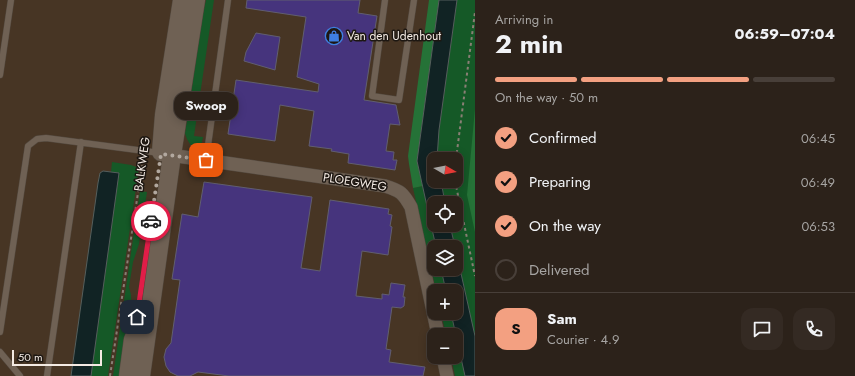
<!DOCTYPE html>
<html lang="en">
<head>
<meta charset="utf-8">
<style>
	body { margin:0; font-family:Jost,sans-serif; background:#342a23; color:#f1f3f6; height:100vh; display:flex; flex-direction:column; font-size:15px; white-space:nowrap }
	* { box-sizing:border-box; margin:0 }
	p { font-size:13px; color:#a6a4a2 }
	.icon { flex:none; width:22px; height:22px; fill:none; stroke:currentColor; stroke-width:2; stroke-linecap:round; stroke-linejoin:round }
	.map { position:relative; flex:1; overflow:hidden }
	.details { display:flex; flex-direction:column; background:#2c221a; width:380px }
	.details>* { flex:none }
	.needle { width:26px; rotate:99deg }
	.tools { position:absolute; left:427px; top:152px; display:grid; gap:8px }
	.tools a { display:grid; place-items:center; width:36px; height:36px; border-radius:8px; background:#2c221a; box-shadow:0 2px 10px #0003,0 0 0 1px #483f39; font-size:20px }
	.scale { position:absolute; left:12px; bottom:10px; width:90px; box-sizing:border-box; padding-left:4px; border:2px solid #f3eae3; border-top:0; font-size:11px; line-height:14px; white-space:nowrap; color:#f3eae3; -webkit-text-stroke:3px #1d1712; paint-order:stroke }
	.pin { position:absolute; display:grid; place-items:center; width:34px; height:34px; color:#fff; margin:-17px; border-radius:8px; box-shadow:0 2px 6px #0006 }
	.courier { position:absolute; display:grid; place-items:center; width:40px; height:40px; margin:-20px; border:3px solid #e11d48; border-radius:50%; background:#fff; color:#222; box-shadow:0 1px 5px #0007 }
	.bubble { position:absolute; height:28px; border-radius:12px; background:#2c221a; box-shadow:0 2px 10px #0003,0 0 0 1px #483f39; font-size:13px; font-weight:700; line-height:28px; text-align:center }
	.summary em { font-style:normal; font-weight:700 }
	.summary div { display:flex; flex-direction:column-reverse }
	.summary { display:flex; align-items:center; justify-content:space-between; height:68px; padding:0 20px }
	h1 { font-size:26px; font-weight:700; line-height:30px }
	.bar { display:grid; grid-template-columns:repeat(4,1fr); gap:6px 4px; align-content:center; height:48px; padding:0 20px }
	.bar i { height:5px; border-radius:3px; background:#483f39 }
	.bar .on { background:#f3a081 }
	.bar p { grid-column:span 4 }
	.line { display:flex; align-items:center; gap:10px; padding:0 20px; border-top:1px solid #483f39 }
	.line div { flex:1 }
	.round { display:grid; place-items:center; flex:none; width:42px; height:42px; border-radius:12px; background:#342a23 }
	ol { padding:0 20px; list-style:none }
	li { display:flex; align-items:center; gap:12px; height:44px }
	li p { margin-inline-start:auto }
	li .icon { padding:4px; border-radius:50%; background:#f3a081; color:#111; stroke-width:4 }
	li:last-child { color:#a6a4a2 }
	li i { width:22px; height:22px; border:2px solid #483f39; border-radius:50% }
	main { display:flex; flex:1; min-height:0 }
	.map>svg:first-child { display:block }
</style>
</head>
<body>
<main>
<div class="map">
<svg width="475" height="376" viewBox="0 0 475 376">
	<rect width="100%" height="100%" fill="#3a2e22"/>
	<path fill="#473524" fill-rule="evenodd" d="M0 0H437L423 141 434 203V225L448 247H434V269H453L475 376H0ZM434 291H456V313H434ZM434 335H456V357H434Z"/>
	<path fill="#155927" d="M206 0H214L194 136 203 137 201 147 200 150C191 148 187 141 185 133L203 14Z
		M457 0H475V341L456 255V247H454L449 225H456V203H444L439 181H456V159H435Z
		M112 162 131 165 139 168 108 376H91L119 173 111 172Z
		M423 186 436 247H434V269H441L446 291H436L413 188Z
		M140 191 147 192 139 244 133 262 129 287 131 295 132 317 123 376H113Z
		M441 313H451L456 335H446Z
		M456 336 465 376H455L451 357H456Z"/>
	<path fill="#257237" d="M429 0H439L417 161 423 186 413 188 409 164 408 156Z
		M475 109V232L467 195Z"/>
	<path fill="#112324" stroke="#555f5d" d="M439 0H457L439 130 437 159H434V181H441L445 203H434V225H450L455 247H436L417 161Z
		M103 171 119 173 91 376H71L98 183 100 173Z
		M456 251 475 336V376H465L451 313H456V291H446L441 269H456Z"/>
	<path fill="#46347d" stroke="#615e70" d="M247 0H360L358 13 377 16 364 100 396 105 400 125 390 124 386 151 394 152 393 160H397L395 170 348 163 349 154 331 151 332 149 309 146 314 111 280 105 275 141 228 134 236 80 318 92 319 84 297 77 306 17 246 8Z
		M256 33 280 37 275 70 244 61 246 52Z
		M204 182 312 197 301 268 320 271 330 200 389 209 388 214 392 215 390 226 392 227 388 255 362 251 356 296 382 299V294L389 295 391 283 405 285 403 297H405L404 306 401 308 392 307 386 349 391 350 389 362 425 367 423 376H229L198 372 190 376H178L170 372 166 366 164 357 166 349 171 343 180 280 172 279 182 214 198 217Z"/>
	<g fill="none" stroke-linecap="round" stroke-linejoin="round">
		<defs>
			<path id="lane" d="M385 0 372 96 399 100 414 0
				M0 75 11 0
				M206 160 228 0
				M0 332 28 146 37 139 46 138 160 153
				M0 352 20 376
				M47 376 81 142"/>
			<path id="street" d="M163 154 385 186C401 191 403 193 411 207L438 335
				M443 357 447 376"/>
			<path id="secondary" d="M161 152 164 115 182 0
				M128 376 133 339
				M141 376 172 155 196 0"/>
		</defs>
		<use href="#lane" stroke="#53493f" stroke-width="7"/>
		<use href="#street" stroke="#53493f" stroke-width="14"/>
		<use href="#secondary" stroke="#53493f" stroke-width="19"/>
		<path stroke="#8a7f75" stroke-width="2" stroke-dasharray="3 3" stroke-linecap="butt" d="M456 159 475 12
			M455 181 475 276
			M110 376 143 160"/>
		<use href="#lane" stroke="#6f6154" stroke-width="6"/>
		<use href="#street" stroke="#6f6154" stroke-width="13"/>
		<use href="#secondary" stroke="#6f6154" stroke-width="18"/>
	</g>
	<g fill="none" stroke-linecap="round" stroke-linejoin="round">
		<path stroke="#b2a89f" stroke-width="4" stroke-dasharray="0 7.2" d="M151 221 161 154 206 160"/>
		<path stroke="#e11d48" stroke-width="5" d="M137 317 151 221"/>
	</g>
	<defs>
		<symbol id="shop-ring" viewBox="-11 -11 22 22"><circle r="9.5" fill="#1d1712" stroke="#3f7fe0" stroke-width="1.5"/><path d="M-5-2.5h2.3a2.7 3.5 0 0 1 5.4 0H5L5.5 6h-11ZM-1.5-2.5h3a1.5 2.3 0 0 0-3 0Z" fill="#3f7fe0"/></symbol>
	</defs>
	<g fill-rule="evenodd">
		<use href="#shop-ring" x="324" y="26" width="20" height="20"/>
	</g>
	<g text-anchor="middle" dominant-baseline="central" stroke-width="3" stroke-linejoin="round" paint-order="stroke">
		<g font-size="12" fill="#f3eae3" stroke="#1d1712" text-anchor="start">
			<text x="347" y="36">Van den Udenhout</text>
		</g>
		<g font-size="12" fill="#f3eae3" stroke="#1d1712">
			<text transform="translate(142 164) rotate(-82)">BALKWEG</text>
			<text transform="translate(355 182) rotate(9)">PLOEGWEG</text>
		</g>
	</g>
</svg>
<div class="tools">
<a><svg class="needle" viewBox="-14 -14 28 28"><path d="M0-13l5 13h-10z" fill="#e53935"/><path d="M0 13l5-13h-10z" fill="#a6a4a2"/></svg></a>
<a><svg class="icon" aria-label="locate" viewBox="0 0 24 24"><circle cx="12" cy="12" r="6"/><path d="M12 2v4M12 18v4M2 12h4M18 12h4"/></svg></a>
<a><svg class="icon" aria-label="layers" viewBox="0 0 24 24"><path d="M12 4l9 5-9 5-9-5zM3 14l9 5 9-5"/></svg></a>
<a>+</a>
<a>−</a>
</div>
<div class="scale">50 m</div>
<div class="pin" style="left:206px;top:160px;background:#ea580c"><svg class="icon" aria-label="bag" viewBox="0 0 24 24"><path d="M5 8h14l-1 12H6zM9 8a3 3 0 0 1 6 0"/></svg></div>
<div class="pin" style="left:137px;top:317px;background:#1f2937"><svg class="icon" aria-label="home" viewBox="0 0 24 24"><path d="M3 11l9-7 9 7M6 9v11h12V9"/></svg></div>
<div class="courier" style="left:151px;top:221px"><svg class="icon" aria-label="car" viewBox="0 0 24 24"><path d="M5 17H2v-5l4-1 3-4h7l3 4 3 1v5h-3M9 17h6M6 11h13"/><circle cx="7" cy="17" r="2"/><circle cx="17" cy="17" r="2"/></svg></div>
<div class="bubble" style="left:174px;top:92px;width:64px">Swoop</div>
</div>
<section class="details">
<div class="summary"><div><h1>2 min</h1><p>Arriving in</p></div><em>06:59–07:04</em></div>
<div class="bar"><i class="on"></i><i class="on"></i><i class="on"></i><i></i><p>On the way · 50 m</p></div>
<ol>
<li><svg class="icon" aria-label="check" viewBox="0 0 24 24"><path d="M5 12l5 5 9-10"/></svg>Confirmed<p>06:45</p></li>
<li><svg class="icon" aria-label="check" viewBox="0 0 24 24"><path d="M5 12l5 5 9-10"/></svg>Preparing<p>06:49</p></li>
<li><svg class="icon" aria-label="check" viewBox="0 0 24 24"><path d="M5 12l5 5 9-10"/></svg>On the way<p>06:53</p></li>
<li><i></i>Delivered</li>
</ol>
<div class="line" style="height:72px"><b class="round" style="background:#f3a081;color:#111">S</b><div><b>Sam</b><p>Courier · 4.9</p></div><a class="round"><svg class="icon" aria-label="chat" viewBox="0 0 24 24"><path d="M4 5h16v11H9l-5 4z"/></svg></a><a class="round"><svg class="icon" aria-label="phone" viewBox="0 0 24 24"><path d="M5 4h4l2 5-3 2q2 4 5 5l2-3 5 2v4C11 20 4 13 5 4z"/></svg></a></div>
</section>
</main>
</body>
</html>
